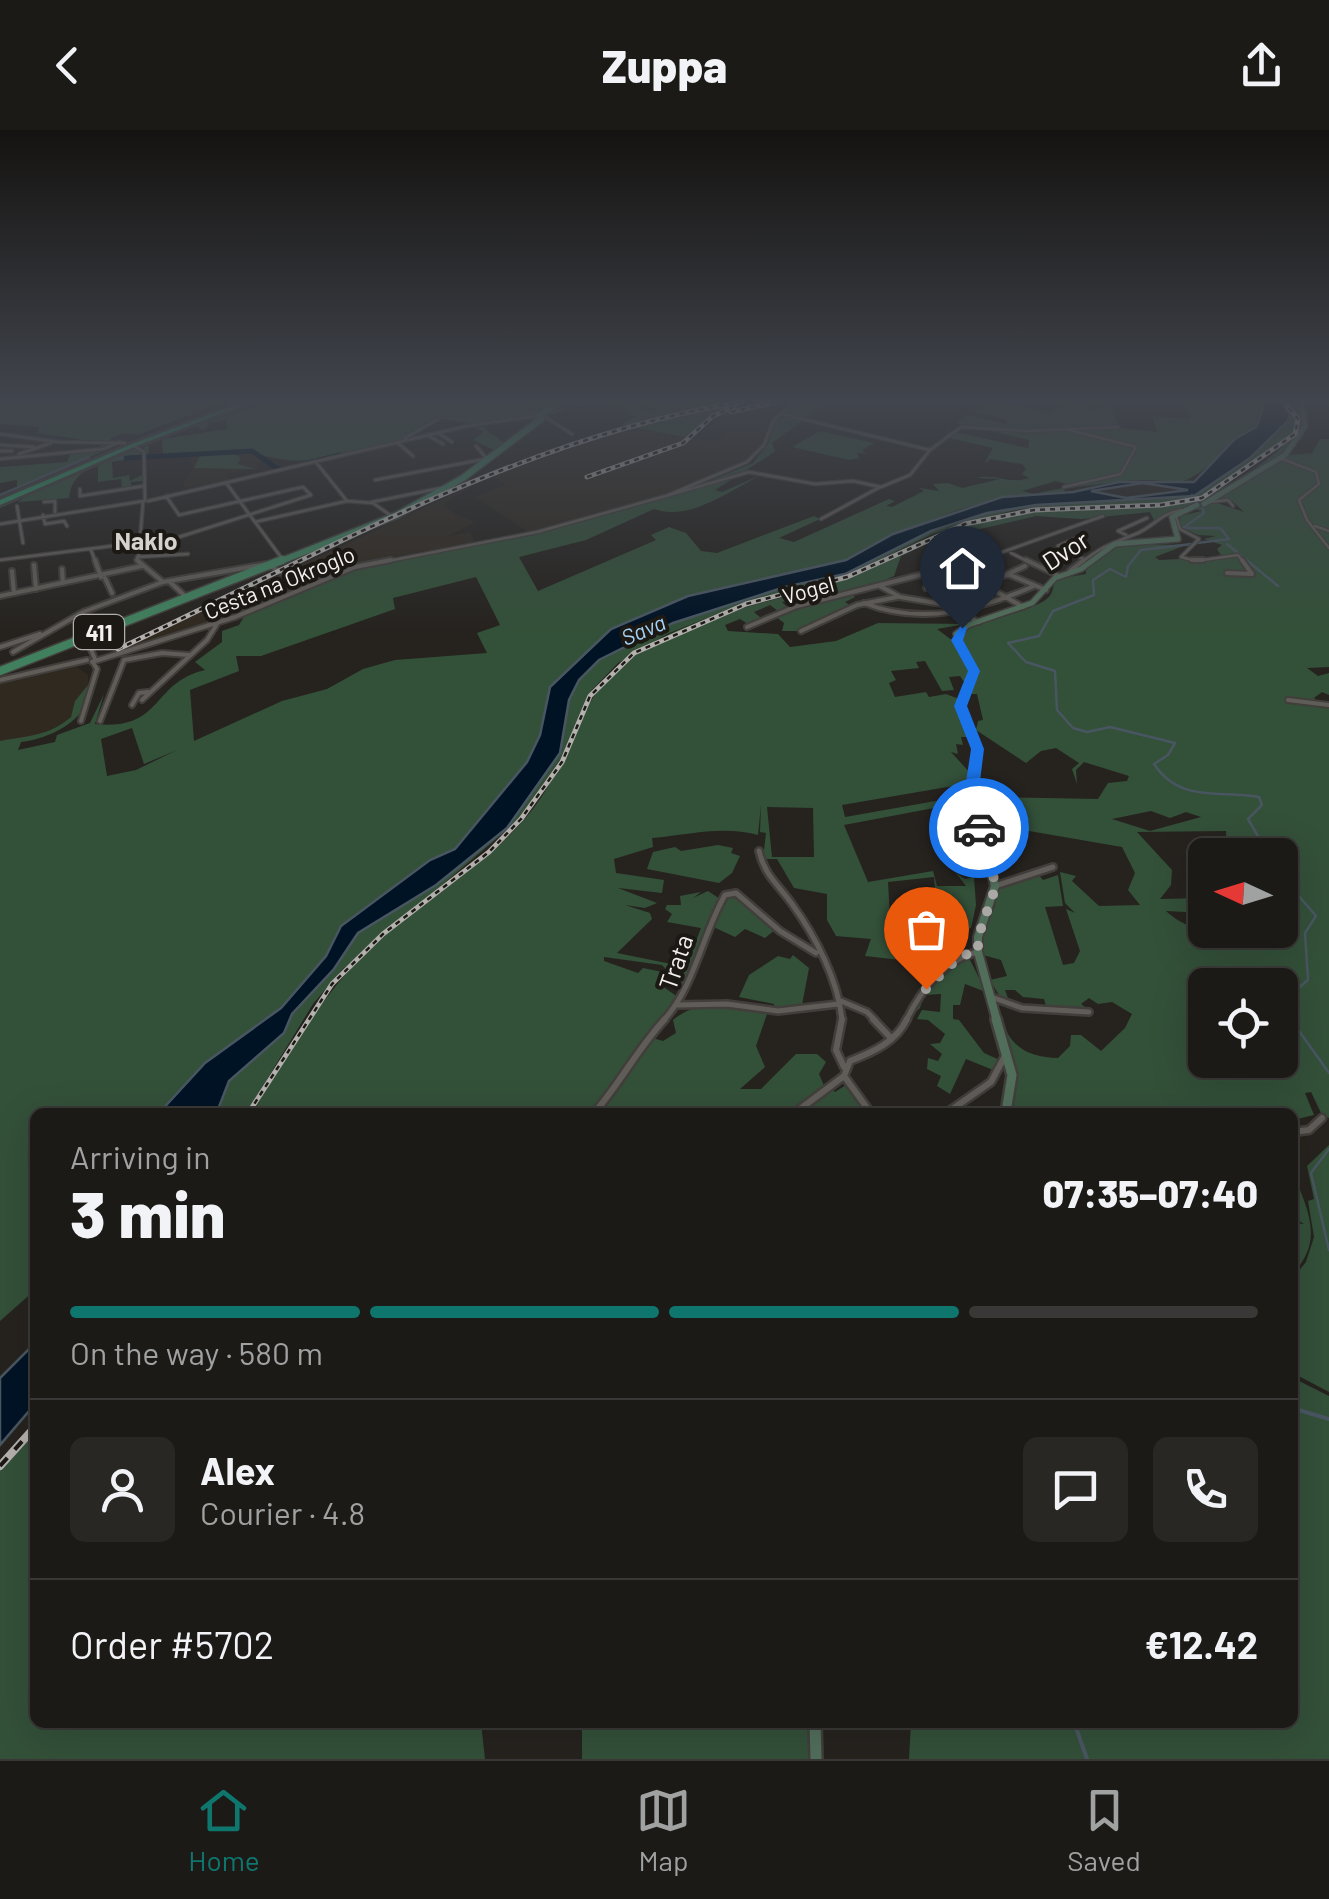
<!DOCTYPE html>
<html lang="en">
<head>
<meta charset="utf-8">
<style>
	body { margin:0; font-family:Barlow,sans-serif; background:#292724; color:#f1f3f6; height:100vh; display:flex; flex-direction:column; font-size:38px; white-space:nowrap }
	* { box-sizing:border-box; margin:0 }
	p { font-size:32px; color:#a0a1a1 }
	.icon { flex:none; width:55px; height:55px; fill:none; stroke:currentColor; stroke-width:2; stroke-linecap:round; stroke-linejoin:round }
	.map { position:relative; flex:1; overflow:hidden }
	.side { position:absolute; left:30px; top:978px; width:1268px; height:620px; display:flex; flex-direction:column; background:#1c1a17; border-radius:15px; box-shadow:0 10px 40px #0002,0 0 0 2px #3a3836 }
	.side>* { flex:none }
	.needle { width:65px; rotate:274deg }
	.tools { position:absolute; left:1188px; top:708px; display:grid; gap:20px }
	.tools a { display:grid; place-items:center; width:110px; height:110px; border-radius:15px; background:#1c1a17; box-shadow:0 10px 40px #0002,0 0 0 2px #3a3836; font-size:50px }
	.pin { position:absolute; display:grid; place-items:center; width:85px; height:85px; color:#fff; margin:-102px -42px; border-radius:50% 50% 50% 0; rotate:-45deg; box-shadow:0 0 10px #0007 }
	.pin .icon { rotate:45deg }
	.courier { position:absolute; display:grid; place-items:center; width:100px; height:100px; margin:-50px; border:8px solid #1a73e8; border-radius:50%; background:#fff; color:#222; box-shadow:0 2px 12px #0007 }
	.head em { font-style:normal; font-weight:800 }
	.head div { display:flex; flex-direction:column-reverse }
	.head { display:flex; align-items:center; justify-content:space-between; height:170px; padding:0 40px }
	h1 { font-size:65px; font-weight:800; line-height:75px }
	.bar { display:grid; grid-template-columns:repeat(4,1fr); gap:15px 10px; align-content:center; height:120px; padding:0 40px }
	.bar i { height:12px; border-radius:8px; background:#3a3836 }
	.bar .selected { background:#0f766e }
	.bar p { grid-column:span 4 }
	.line { display:flex; align-items:center; gap:25px; padding:0 40px; border-top:2px solid #3a3836 }
	.line div { flex:1 }
	.round { display:grid; place-items:center; flex:none; width:105px; height:105px; border-radius:15px; background:#292724 }
	header { display:flex; justify-content:space-between; align-items:center; height:130px; padding:0 40px; background:#1c1a17; font-size:45px; font-weight:800 }
	.menu { display:flex; justify-content:space-around; align-items:center; height:140px; border-top:2px solid #3a3836; background:#1c1a17; font-size:28px; color:#a0a1a1 }
	.menu a { display:grid; justify-items:center; gap:5px }
	.menu .selected { color:#0f766e }
	.map>svg:first-child { display:block }
</style>
</head>
<body>
<header><svg class="icon" aria-label="back" viewBox="0 0 24 24"><path d="M15 5l-7 7 7 7"/></svg>Zuppa<svg class="icon" aria-label="share" viewBox="0 0 24 24"><path d="M12 15V3M7 8l5-5 5 5M5 13v7h14v-7"/></svg></header>
<div class="map">
<svg width="1329" height="1629" viewBox="0 0 1329 1629">
	<rect width="100%" height="100%" fill="#26231f"/>
	<path fill="#302920" d="M771 272 775 273 762 314 744 333 657 368 530 403 475 367 506 355 493 346 633 296 718 313 725 302 709 301 713 292 728 282Z
		M252 321 266 329 258 333V339L229 343 228 351 185 358 183 354 193 339 191 327Z
		M475 354 443 374 456 385 475 392 446 407 470 402 475 412 381 429 309 451 286 442Z
		M280 443 296 457 232 487 118 521Z
		M77 537 88 545V555L69 590 38 606 0 611V554Z"/>
	<path fill="#335039" fill-rule="evenodd" d="M0 272H223L140 304H121L110 309 114 313 109 319 17 357V350L0 353V337L67 332 71 323 97 320 103 313 38 303 39 297 0 294Z
		M267 272H554L539 283 480 295 504 313 494 320 473 310 484 301 469 296 474 294 438 288C412 314 325 334 287 330 268 328 254 321 234 324L241 328 237 334 256 339 194 338 200 326 145 327 144 317 149 315 148 326H163L162 309 227 299 226 290 209 293 205 299H199V295Z
		M613 272H631L651 283 656 280 641 272H753L713 286 690 308 626 296 621 294 636 287Z
		M798 272H828L805 287 814 293 802 291 772 313 775 321 770 325 715 360 722 362 763 344C731 360 689 392 654 379L586 410 519 427 538 461 656 410 651 405 669 397 686 403 701 421 717 423 814 386 820 389 779 408 794 412 889 369 895 371 886 376 892 377 924 361 919 358 939 361 933 354 948 353 962 358 1000 349 976 348C997 343 1009 355 1029 348L1022 344 1026 339 1022 334 990 329 987 332H985L933 321 985 332 993 318 944 307 950 301 1028 318 1029 310 957 293 967 285 1006 294 1008 290 973 281 995 272 1051 283 1070 272H1100L1085 279 1091 281 1110 275 1119 298 1157 302 1152 286 1191 289 1186 276 1199 275 1185 272H1257L1262 277 1253 299C1226 312 1212 340 1184 351 1173 355 1163 350 1152 350 1123 349 1093 356 1065 358L1064 363H1038L1073 356 1056 351 1022 361 1035 364 1002 367 958 380 893 404 846 430 688 466 611 499 550 557 540 605 527 632 454 719 430 730 341 796 326 826 281 878 205 933 160 982H35V1160L0 1191V611C27 606 49 606 71 587L75 571 88 555C94 588 50 609 21 612L18 620 55 612 57 605 90 593 104 564 95 594C164 601 150 553 205 540L195 532 222 512V501L239 495 245 485 362 436 534 405 692 361H685L753 333 768 314 775 290 787 286ZM476 447 500 495 477 503 487 523 395 530 363 539 327 559 282 571 194 611 190 560 239 541 236 526H261L395 479 393 468ZM132 598 144 634 177 620 136 640 107 646 101 609Z
		M1280 272 1297 288 1294 303 1217 359 1184 373C1213 368 1301 316 1300 289L1286 272H1298L1303 293C1296 321 1234 360 1204 372 1185 381 1170 375 1155 392L1150 382 1081 389 1036 386 976 400 946 414 932 411 901 426 894 446 852 465 855 467 845 472 851 476 799 501H782L784 493 775 486 855 463 782 472 788 478 778 481 770 475 754 482 761 488 748 494 740 489 725 495 728 501 778 504 790 517 836 511 878 493 966 494 937 499 961 517 972 543 967 556 960 546 949 547 954 560 942 561 925 531 916 532 919 538 891 541 896 550 889 553 895 567 926 562 929 567 946 564 959 569 960 587 971 607H961L963 615 956 614 958 624 951 622 972 645 971 671 844 695 868 752 933 741 937 756H966L956 743 965 749 974 747 976 775 971 798 958 802 948 823 956 826 934 851 927 841 904 836 901 830 865 826 871 809 836 806 827 790V764L794 758 777 729H763L766 703 760 702 761 675 758 705C723 695 687 705 652 708L653 717 614 729 616 743 664 750 662 763 618 758 657 773 645 778 625 775 650 783 652 789 617 823 686 837 701 798 667 792 672 784 665 779 667 775H681L680 766 701 762 693 768 708 761 720 769 682 857 662 835 604 827V831L638 843 643 838 662 842 659 854 678 867 637 916 617 957 649 907 663 911 676 903 673 890C698 868 737 875 768 881L756 916 765 937 740 959H761L796 924H817L826 932 819 944 825 958 793 982H253C288 924 321 865 371 818 423 769 488 736 532 680 568 635 577 571 622 534 682 484 768 475 840 451 893 434 1003 361 1059 382V378L999 385 932 404 844 447 750 471 667 504 618 533 592 560 560 630 515 693 342 840 313 874 247 982H217L229 951 284 903 292 884 335 839 357 803 436 755 507 698 560 623 569 570 579 550 599 530 673 493 785 457 844 444 931 401 987 383 1036 375 1194 366 1250 328 1290 285ZM959 655 964 666 845 687 842 675ZM767 677 813 678 814 727H772ZM934 747 940 812 891 807 888 752Z
		M820 301 874 313H875L862 320 866 324 857 323 859 328 849 330 792 317Z
		M1320 309H1329V537L1307 538 1318 546 1329 543V565L1322 562 1314 568 1321 575 1317 577 1329 578V988L1322 985 1311 962 1305 963 1314 985 1293 990 1292 982H1009L1014 939 996 886 1002 888C1009 918 1030 927 1058 928L1070 916 1071 905H1081L1101 921 1125 898 1132 884 1112 872 1098 874 1089 868 1081 874 1090 881 1047 879 1044 869 1023 867 1015 860H1005L1009 871 1000 867 990 850 1007 846 1001 830 983 825 982 802 995 776 998 756 1038 744 1043 750 1058 745 1063 776 1045 777 1063 835 1074 833 1080 821 1066 779 1075 783 1065 773 1060 742 1076 746 1072 751 1099 776 1140 775 1128 760 1135 743 1122 717 995 695 993 683 987 682 988 705 976 668 980 663 987 667 1098 669 1108 653 1127 651 1129 646 1084 632 1076 640 1077 654 1072 639 1079 633 1056 618 1041 621 1026 633 976 600 978 591 983 590 977 564H969L975 534 959 504C977 490 1042 481 1051 464 1054 459 1053 453 1057 449L1086 444V438L1121 414 1186 415 1155 427 1159 430 1222 427 1217 419 1222 415 1204 409 1216 406 1198 405 1179 396 1180 386 1202 381 1192 378 1217 373 1244 382 1230 369 1216 371 1287 325 1312 323ZM1151 681 1170 688 1186 682 1201 687 1150 701 1112 689ZM1226 701 1227 717 1197 722 1205 732V725H1280V777L1295 781 1280 778V800C1243 800 1197 811 1166 781L1205 783V768L1160 769 1171 755 1172 740 1137 702ZM1205 855H1280V930H1205Z
		M132 317 141 321V327L112 332 113 348 129 345 130 351 142 345V351L131 352V357L122 359 121 349 98 352V336C81 341 71 350 69 368L18 372 38 358Z
		M718 715 733 718 731 723 740 726 732 743 719 753 647 739 653 722 675 717 681 721Z
		M735 764 776 799 765 808 745 799 735 807 709 795 727 765Z
		M793 825 809 838 802 875 774 880V874L739 867 749 845 778 826 790 829Z
		M968 826 986 862 965 854 960 875H953V889L959 890 984 923 1002 931 998 942 966 929 950 964 937 956 941 946 927 939 928 928 938 931 942 924 930 914 940 913 945 904 928 890 917 889 922 880 940 882 941 864 924 865 920 878 910 887 919 867Z
		M846 955 867 982 802 979 830 958 835 962Z
		M1329 1015V1262L1293 1243V1148L1306 1132 1314 1107 1308 1071 1314 1069 1307 1036Z
		M1293 1042C1307 1079 1325 1110 1293 1143V1093L1304 1094 1293 1087Z
		M1293 1248 1329 1266V1629H909L911 1593 1292 1592Z
		M35 1299V1592L481 1593 485 1629H0V1340Z
		M582 1593H811L812 1629H582Z"/>
	<path fill="#001325" stroke="#495661" stroke-width="2.5" fill-rule="evenodd" d="M1260 272H1281L1290 285 1287 292 1250 328 1194 366 1036 375 987 383 931 401 845 444 785 457 673 493 599 530 579 550 569 570 560 623 507 698 436 755 358 803 334 839 292 884 284 903 229 951 217 982H160L205 933 281 878 326 826 341 796 430 730 455 719 527 632 540 605 550 557 611 499 688 466 846 430 893 404 1002 367 1073 362 1119 352H1194L1235 309 1256 297 1263 279ZM1143 353 1188 360 1126 368 1091 361Z
		M35 1213V1274L0 1315V1248Z"/>
	<g fill="none" stroke-linecap="round" stroke-linejoin="round">
		<path stroke="#495661" stroke-width="2.5" d="M550 283 565 279
			M459 297 538 283
			M110 327 126 328
			M0 365 89 327
			M1192 365 1200 370 1204 383 1183 398H1220L1229 409 1197 413
			M1192 414 1141 420 1128 436 1126 447 1110 439 1093 450 1094 465 1053 481 1039 506 1008 513 1026 532 1055 541 1057 580 1073 598 1087 602 1110 597 1175 613 1168 625 1154 634C1180 673 1218 660 1259 667L1262 675 1248 689 1269 725
			M1227 414 1278 456
			M1280 744 1316 786 1305 803 1308 850 1289 866 1297 898 1329 943
			M1329 1019 1311 1043 1329 1120"/>
		<path stroke="#495661" stroke-width="4" d="M1292 1278 1329 1289
			M1074 1592 1087 1629"/>
		<path stroke="#001325" stroke-width="5" d="M126 328 252 321 278 339H287
			M307 333 340 325"/>
		<defs>
			<path id="street-far3" d="M1325 272 1329 273
				M576 275 587 272
				M781 284 930 320 961 297 1028 301 1118 297
				M545 287 572 304
				M438 303 452 312
				M0 304 59 312 125 313
				M429 306 443 314
				M405 308 438 289
				M398 313 413 326
				M0 315 34 317
				M134 316 144 322 145 371
				M476 316 486 328
				M0 321H12
				M19 324 51 313
				M1280 328 1316 342 1319 354 1299 370 1307 390 1329 418
				M0 329 103 319 120 312
				M315 331 347 371 373 373 390 385
				M375 350 485 329
				M227 354 283 430
				M1064 357 1121 344 1136 317 1069 300
				M80 359V366L144 356
				M666 366 749 342 815 354 853 351 881 357 910 345 930 320
				M148 371 467 296 535 286
				M44 372 55 371V382
				M372 372 441 358
				M1209 372 1228 370 1233 376
				M17 376 23 413
				M1175 383 1180 399 1199 409 1181 427 1196 431 1238 425 1244 433
				M43 385 45 394 64 391 67 396
				M821 389 880 357
				M255 392 347 371
				M0 394 144 371
				M1315 396 1329 401
				M1126 405 1118 401 1147 388
				M1079 407 1058 416 1083 429
				M91 420 96 433
				M1011 423 1031 433
				M137 427 188 424
				M0 430 176 408 311 365 303 357 179 385 166 366
				M138 433 143 373
				M378 433 537 402 666 366 747 332 764 315 774 289 796 272
				M972 433 1103 386
				M1081 433C1105 414 1112 414 1138 403 1155 395 1162 383 1181 380"/>
			<path id="street-far2" d="M95 430 101 447
				M137 430 163 452
				M1026 430 1059 446
				M1192 430H1203
				M34 435 36 459
				M270 436 305 455
				M956 438 1023 477
				M62 439 63 453
				M12 441 14 463
				M1070 441 1084 430
				M1227 443 1252 444 1242 430
				M1008 444 1046 460
				M105 448 112 463
				M170 452 186 467
				M880 456 900 467 942 474 979 492
				M926 458 964 443
				M0 466 142 436
				M864 473C922 496 979 480 1034 456
				M942 474 1025 436
				M74 487 82 505
				M747 497 797 476 979 430
				M801 501 857 475 897 467
				M87 510 95 529
				M0 517 40 504
				M13 522 83 482 163 452 267 434
				M92 532 235 487 355 437 391 430
				M0 550 87 530
				M142 570 207 510 217 494
				M1288 570 1329 575
				M132 575 139 563 148 562
				M81 591 97 539 94 534
				M100 591 124 530 162 523 189 525"/>
			<path id="street-far1" d="M759 721C765 746 778 754 792 774 816 807 839 852 842 891
				M995 756 1053 737
				M994 868 1022 878 1089 882
				M841 871 867 882 876 891
				M678 875 727 874 778 881 838 874
				M663 891C694 858 702 805 725 765L736 763 780 801 816 823
				M906 891C920 861 945 829 978 822"/>
			<path id="street" d="M842 889 836 920 844 937
				M873 889 891 908
				M844 946 850 931C873 922 896 912 907 889
				M595 982C621 952 638 918 665 889
				M796 982 844 946 870 982
				M948 982 991 952 1005 926
				M1292 1002 1309 1000 1322 988"/>
			<path id="secondary-far3" d="M1204 374 1285 325 1305 296 1301 272
				M975 635 977 619 960 575 974 541 956 504 968 495 1032 473 1055 448 1081 439 1115 414 1178 409 1172 387 1197 375"/>
			<path id="secondary-far2" d="M976 632 972 664 995 756 978 807V822L997 891"/>
			<path id="secondary-far1" d="M996 889 1012 945 1006 982"/>
			<path id="secondary" d="M815 1592 816 1629"/>
			<path id="primary-far1" d="M540 285 560 272
				M276 433 397 385 463 348 541 289"/>
			<path id="primary" d="M0 541 282 430"/>
			<path id="highway" d="M243 272H252L136 316 0 375V370L132 314Z"/>
		</defs>
		<use href="#street-far3" stroke="#413e3b" stroke-width="5"/>
		<use href="#street-far2" stroke="#413e3b" stroke-width="8"/>
		<use href="#street-far1" stroke="#413e3b" stroke-width="10"/>
		<use href="#street" stroke="#413e3b" stroke-width="11"/>
		<use href="#secondary-far3" stroke="#413e3b" stroke-width="8"/>
		<use href="#secondary-far2" stroke="#413e3b" stroke-width="12"/>
		<use href="#secondary-far1" stroke="#413e3b" stroke-width="14"/>
		<use href="#secondary" stroke="#413e3b" stroke-width="16"/>
		<use href="#primary-far1" stroke="#413e3b" stroke-width="9"/>
		<use href="#primary" stroke="#413e3b" stroke-width="11"/>
		<use href="#highway" stroke="#413e3b" stroke-width="6"/>
		<use href="#street-far3" stroke="#605c57" stroke-width="2.5"/>
		<use href="#street-far2" stroke="#605c57" stroke-width="4"/>
		<use href="#street-far1" stroke="#605c57" stroke-width="5"/>
		<use href="#street" stroke="#605c57" stroke-width="6"/>
		<use href="#secondary-far3" stroke="#516e5b" stroke-width="5"/>
		<use href="#secondary-far2" stroke="#516e5b" stroke-width="8"/>
		<use href="#secondary-far1" stroke="#516e5b" stroke-width="9"/>
		<use href="#secondary" stroke="#516e5b" stroke-width="11"/>
		<use href="#primary-far1" stroke="#41805e" stroke-width="6"/>
		<use href="#primary" stroke="#41805e" stroke-width="8"/>
		<use href="#highway" fill="#2d9863" fill-rule="evenodd"/>
		<defs>
			<path id="rail-far1" d="M731 282 775 272
				M587 347 683 313 713 286 733 277
				M118 519C319 425 521 307 742 272
				M249 982 332 854 383 804 489 722 521 689 562 632 590 566 634 523 746 474 847 447 965 394 1034 380 1161 375 1202 368 1295 304 1298 289 1284 272"/>
			<path id="rail" d="M0 1336 35 1297"/>
		</defs>
		<use href="#rail-far1" stroke="#b3b0ad" stroke-width="5"/>
		<use href="#rail" stroke="#b3b0ad" stroke-width="8"/>
		<use href="#rail-far1" stroke="#1c1915" stroke-width="2.5" stroke-dasharray="5" stroke-linecap="butt"/>
		<use href="#rail" stroke="#1c1915" stroke-width="4" stroke-dasharray="11" stroke-linecap="butt"/>
	</g>
	<linearGradient id="sky" x2="0" y2="1"><stop stop-color="#151311"/><stop offset="0.54" stop-color="#41454d"/><stop offset="1" stop-color="#41454d" stop-opacity="0"/></linearGradient>
	<rect width="1329" height="500" fill="url(#sky)"/>
	<path fill="#1a73e8" d="M962 494 967 498 963 510 980 541 967 576 984 619 979 659 986 698 979 703 971 698 965 659 971 619 954 576 968 541 951 510Z"/>
	<g fill="none" stroke-linecap="round" stroke-linejoin="round">
		<path stroke="#aba9a6" stroke-width="10" stroke-dasharray="0 18" d="M926 859 960 826 978 822V807L996 756 979 698"/>
	</g>
	<g text-anchor="middle" dominant-baseline="central" stroke-width="8" stroke-linejoin="round" paint-order="stroke">
		<g font-size="22" fill="#f3f1ee" stroke="#1c1915">
			<text transform="translate(279 452) rotate(-22)">Cesta na Okroglo</text>
			<text transform="translate(808 459) rotate(-15)">Vogel</text>
		</g>
		<g font-size="22" font-style="italic" fill="#a5d2f5" stroke="#1c1915">
			<text transform="translate(643 499) rotate(-23)">Sava</text>
		</g>
		<rect fill="#1c1915" stroke="#b2b0ad" stroke-width="2.5" x="74" y="485" width="50" height="34" rx="8"/>
		<g font-size="22" font-weight="bold" fill="#f3f1ee">
			<text x="99" y="502">411</text>
		</g>
		<g font-size="25" font-weight="bold" fill="#d5d1cc" stroke="#1c1915">
			<text x="146" y="410">Naklo</text>
		</g>
		<g font-size="25" fill="#f3f1ee" stroke="#1c1915">
			<text transform="translate(1065 420) rotate(-33)">Dvor</text>
			<text transform="translate(675 832) rotate(-71)">Trata</text>
		</g>
	</g>
</svg>
<div class="tools">
<a><svg class="needle" viewBox="-14 -14 28 28"><path d="M0-13l5 13h-10z" fill="#e53935"/><path d="M0 13l5-13h-10z" fill="#a0a1a1"/></svg></a>
<a><svg class="icon" aria-label="locate" viewBox="0 0 24 24"><circle cx="12" cy="12" r="6"/><path d="M12 2v4M12 18v4M2 12h4M18 12h4"/></svg></a>
</div>
<div class="pin" style="left:926px;top:859px;background:#ea580c"><svg class="icon" aria-label="bag" viewBox="0 0 24 24"><path d="M5 8h14l-1 12H6zM9 8a3 3 0 0 1 6 0"/></svg></div>
<div class="pin" style="left:962px;top:498px;background:#1f2937"><svg class="icon" aria-label="home" viewBox="0 0 24 24"><path d="M3 11l9-7 9 7M6 9v11h12V9"/></svg></div>
<div class="courier" style="left:979px;top:698px"><svg class="icon" aria-label="car" viewBox="0 0 24 24"><path d="M5 17H2v-5l4-1 3-4h7l3 4 3 1v5h-3M9 17h6M6 11h13"/><circle cx="7" cy="17" r="2"/><circle cx="17" cy="17" r="2"/></svg></div>
<section class="side">
<div class="head"><div><h1>3 min</h1><p>Arriving in</p></div><em>07:35–07:40</em></div>
<div class="bar"><i class="selected"></i><i class="selected"></i><i class="selected"></i><i></i><p>On the way · 580 m</p></div>
<div class="line" style="height:180px"><a class="round"><svg class="icon" aria-label="person" viewBox="0 0 24 24"><circle cx="12" cy="8" r="4"/><path d="M4 21q1-7 8-7t8 7"/></svg></a><div><b>Alex</b><p>Courier · 4.8</p></div><a class="round"><svg class="icon" aria-label="chat" viewBox="0 0 24 24"><path d="M4 5h16v11H9l-5 4z"/></svg></a><a class="round"><svg class="icon" aria-label="phone" viewBox="0 0 24 24"><path d="M5 4h4l2 5-3 2q2 4 5 5l2-3 5 2v4C11 20 4 13 5 4z"/></svg></a></div>
<div class="line" style="height:130px"><div>Order #5702</div><b>€12.42</b></div>
</section>
</div>
<nav class="menu">
<a class="selected"><svg class="icon" aria-label="home" viewBox="0 0 24 24"><path d="M3 11l9-7 9 7M6 9v11h12V9"/></svg>Home</a>
<a><svg class="icon" aria-label="map" viewBox="0 0 24 24"><path d="M3 6l6-2 6 2 6-2v14l-6 2-6-2-6 2zM9 4v14M15 6v14"/></svg>Map</a>
<a><svg class="icon" aria-label="saved" viewBox="0 0 24 24"><path d="M7 4h10v16l-5-4-5 4z"/></svg>Saved</a>
</nav>
</body>
</html>
